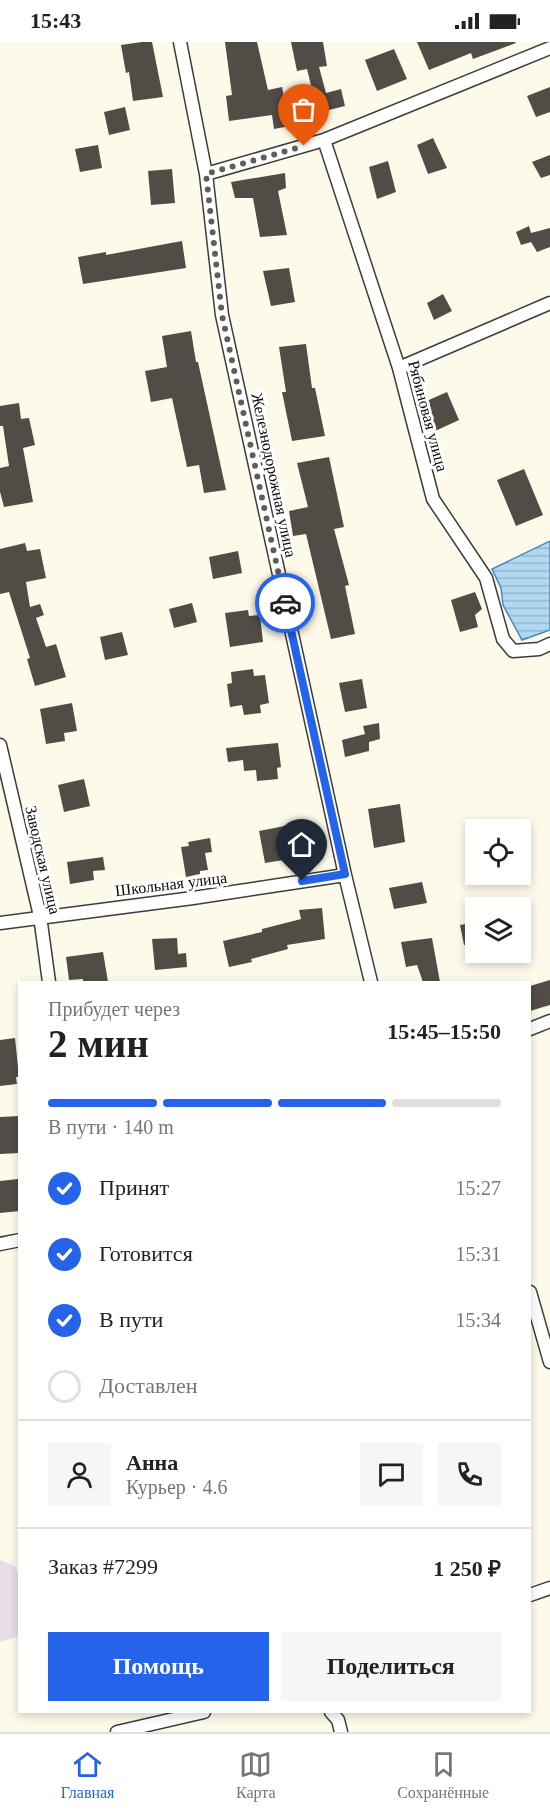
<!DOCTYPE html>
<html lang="ru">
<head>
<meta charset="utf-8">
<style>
	body { margin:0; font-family:"Times New Roman",serif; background:#f6f6f6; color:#222; height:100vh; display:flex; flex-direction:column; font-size:22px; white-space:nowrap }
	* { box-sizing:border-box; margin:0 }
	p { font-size:20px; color:#767676 }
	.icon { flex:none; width:33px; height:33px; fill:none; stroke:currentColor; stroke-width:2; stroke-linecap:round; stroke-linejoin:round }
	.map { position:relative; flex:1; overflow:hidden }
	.sheet { position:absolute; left:18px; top:939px; width:513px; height:732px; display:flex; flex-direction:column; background:#fff; border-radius:0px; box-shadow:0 3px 9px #0003 }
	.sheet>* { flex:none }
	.fabs { position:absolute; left:465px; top:777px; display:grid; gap:12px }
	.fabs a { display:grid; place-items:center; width:66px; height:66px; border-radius:0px; background:#fff; box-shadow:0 3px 9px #0003; font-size:30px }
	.pin { position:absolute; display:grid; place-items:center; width:51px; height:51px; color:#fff; margin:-62px -26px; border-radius:50% 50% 50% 0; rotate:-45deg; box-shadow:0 0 6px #0007 }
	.pin .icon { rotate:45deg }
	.courier { position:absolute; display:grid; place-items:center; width:60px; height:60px; margin:-30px; border:4px solid #2563eb; border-radius:50%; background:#fff; color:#222; box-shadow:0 2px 8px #0007 }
	.summary em { font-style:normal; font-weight:800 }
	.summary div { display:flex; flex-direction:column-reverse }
	.summary { display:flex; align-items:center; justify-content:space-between; height:102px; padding:0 30px }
	h1 { font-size:39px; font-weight:800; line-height:45px }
	.bar { display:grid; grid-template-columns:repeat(4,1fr); gap:9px 6px; align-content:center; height:72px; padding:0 30px }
	.bar i { height:8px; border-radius:4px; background:#e0e0e0 }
	.bar .selected { background:#2563eb }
	.bar p { grid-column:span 4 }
	.line { display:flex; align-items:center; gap:15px; padding:0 30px; border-top:2px solid #e0e0e0 }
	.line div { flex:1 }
	.round { display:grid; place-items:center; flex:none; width:63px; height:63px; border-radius:0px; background:#f6f6f6 }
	ol { padding:0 30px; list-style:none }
	li { display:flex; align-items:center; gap:18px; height:66px }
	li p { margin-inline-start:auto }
	li .icon { padding:6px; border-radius:50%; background:#2563eb; color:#fff; stroke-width:4 }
	li:last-child { color:#767676 }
	li i { width:33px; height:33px; border:3px solid #e0e0e0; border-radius:50% }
	.cta { display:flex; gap:12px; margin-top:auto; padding:12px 30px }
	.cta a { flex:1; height:69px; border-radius:0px; background:#2563eb; color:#fff; font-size:24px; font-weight:800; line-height:69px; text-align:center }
	.cta a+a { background:#f6f6f6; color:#222 }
	.status { display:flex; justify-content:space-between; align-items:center; height:42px; padding:0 30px; background:#fff; direction:ltr }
	.status svg { height:16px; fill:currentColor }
	.tab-bar { display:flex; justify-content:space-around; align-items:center; height:84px; border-top:2px solid #e0e0e0; background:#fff; font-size:16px; color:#767676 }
	.tab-bar a { display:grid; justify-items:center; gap:3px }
	.tab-bar .selected { color:#2563eb }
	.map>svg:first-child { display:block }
</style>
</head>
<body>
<div class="status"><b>15:43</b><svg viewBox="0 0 49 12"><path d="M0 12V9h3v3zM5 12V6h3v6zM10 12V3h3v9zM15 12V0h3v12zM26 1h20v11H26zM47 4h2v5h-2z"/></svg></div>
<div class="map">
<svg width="550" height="1690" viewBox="0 0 550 1690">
	<defs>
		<pattern id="water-rules" width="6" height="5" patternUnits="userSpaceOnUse" patternTransform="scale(1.5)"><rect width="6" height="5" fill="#b2d7f0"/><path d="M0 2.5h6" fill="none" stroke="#98b7cc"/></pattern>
	</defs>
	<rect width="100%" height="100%" fill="#fdfae9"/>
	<path fill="#e8dee9" d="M0 1518 15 1524 20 1538 19 1594 0 1600Z"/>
	<path fill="url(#water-rules)" stroke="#3f8ac1" stroke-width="1.5" d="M550 499V588L522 598 503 563 501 546 492 527Z"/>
	<path fill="#524c47" d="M142 0H152L163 55 133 59 129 30 126 31 121 3Z
		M225 0H257L268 48 282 45 290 84 274 87 272 73 229 79 226 54 232 53Z
		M291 0H323L327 24 319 25 326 51 341 47 345 64 329 68 325 54 314 56 307 27 297 29Z
		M417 0H515L516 1 473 17 471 11 429 28Z
		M394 7 407 37 377 49 365 18Z
		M550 45V70L536 75 527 54Z
		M125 65 130 88 109 93 104 70Z
		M433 96 447 126 428 132 417 103Z
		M98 103 102 126 80 130 75 107Z
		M550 113V133L541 136 532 120Z
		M388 119 396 150 377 157 369 125Z
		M172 127 175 161 151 163 148 129Z
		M285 131 286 146 278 149 287 193 260 195 253 156H235L231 140Z
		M529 184 531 191 550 186V205L537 210 531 200 521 203 516 190Z
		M182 199 186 226 83 242 78 215 106 210V213Z
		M289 226 295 260 271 264 263 229Z
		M443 252 452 269 434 278 427 261Z
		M191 289 196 320H198L226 448 204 451 199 423 187 425 172 356 151 360 145 329 167 325 162 294Z
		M306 302 312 346H315L325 394 292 399 282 350H286L279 305Z
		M447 350 459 378 433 390 422 361Z
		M19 361 21 377 29 376 35 403 23 406 33 460 4 465 0 450V426L9 424 3 384H0V364Z
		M329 415 344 485 334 487 349 543 345 544 355 592 331 597 306 492 293 494 289 469 308 465 297 421Z
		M524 427 543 473 516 484 497 438Z
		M25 501 27 509 40 507 46 536 26 540 30 565 40 562 44 573 36 576 46 605 56 602 66 635 35 644 27 617 30 616 9 550 0 552V507Z
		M238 509 242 531 213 537 209 515Z
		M475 550 482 567 475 573 478 585 460 590 451 558Z
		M192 561 197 580 174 586 169 567Z
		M248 568 249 574 260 573 263 600 230 605 225 571Z
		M122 590 128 613 105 618 100 595Z
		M253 627 254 634 265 633 269 661 260 663 261 671 244 673 242 663 230 665 227 642 232 641 231 630Z
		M362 637 367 666 345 670 339 641Z
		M72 661 77 689 64 691 65 699 46 702 40 667Z
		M379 681 380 697 369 700V709L345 715 342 698 365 692 363 684Z
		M278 701 281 725 277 726 278 737 257 739 256 728 244 729 243 718 228 720 226 706Z
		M84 737 90 764 64 770 58 743Z
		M400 762 405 800 374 806 368 767Z
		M295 782 302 815 265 821 259 789Z
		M210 796 212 810 205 811 208 828 200 829V832L186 835 181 805 189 804 188 800Z
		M103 815 105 828 93 829 94 838 70 842 67 820Z
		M422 840 427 861 394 867 389 846Z
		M322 866 325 897 287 903 288 907 251 917 252 920 229 925 223 899 262 890V887L301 877 299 868Z
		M476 880V901L464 903 460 883Z
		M177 896 178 912 186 911 187 925 155 928 152 897Z
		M432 896 440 940H423L417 923 406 925 401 900Z
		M103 910 108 940H83V937L69 938 66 915Z
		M550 938V963L530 969V944Z
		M15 996 19 1035H16L17 1042 0 1044V998Z
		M20 1074V1111L0 1112V1075Z
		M18 1137 20 1169 0 1171V1139Z"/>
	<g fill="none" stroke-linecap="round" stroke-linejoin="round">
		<defs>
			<path id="street" d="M180 0 206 132 222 273 345 833 371 940
				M324 98 399 326 433 457 486 536 503 597 513 609 539 607 550 602
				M206 132 324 98 550 6
				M399 326 550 261
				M0 703 40 874 49 940
				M0 881 193 856 345 833
				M530 987 550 979
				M0 1202 20 1198
				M530 1250 550 1320
				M530 1553 550 1546
				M331 1670 338 1678 341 1690
				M117 1690 204 1670"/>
		</defs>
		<use href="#street" stroke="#3d3d3d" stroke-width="15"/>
		<use href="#street" stroke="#fff" stroke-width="12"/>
	</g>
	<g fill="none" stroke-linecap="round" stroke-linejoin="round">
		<path stroke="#5f5e58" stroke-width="6" stroke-dasharray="0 10.8" d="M285 561 222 273 206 132 304 104"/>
		<path stroke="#2563eb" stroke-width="8" d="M285 561 345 832 302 839"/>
	</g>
	<g text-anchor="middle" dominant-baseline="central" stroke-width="6" stroke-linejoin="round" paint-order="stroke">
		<g font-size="16" fill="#0a0a0a" stroke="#fff">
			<text transform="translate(428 374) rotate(75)">Рябиновая улица</text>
			<text transform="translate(274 433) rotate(78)">Железнодорожная улица</text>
			<text transform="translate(43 818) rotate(77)">Заводская улица</text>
			<text transform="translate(171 842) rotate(-7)">Школьная улица</text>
		</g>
	</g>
</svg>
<div class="fabs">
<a><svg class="icon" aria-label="locate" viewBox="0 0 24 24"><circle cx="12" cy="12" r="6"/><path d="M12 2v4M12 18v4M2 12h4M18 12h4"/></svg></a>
<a><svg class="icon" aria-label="layers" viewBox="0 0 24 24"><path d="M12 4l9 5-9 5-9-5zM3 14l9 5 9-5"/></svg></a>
</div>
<div class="pin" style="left:304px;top:104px;background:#ea580c"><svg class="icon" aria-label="bag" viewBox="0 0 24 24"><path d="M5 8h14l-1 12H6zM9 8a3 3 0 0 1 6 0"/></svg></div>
<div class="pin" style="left:302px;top:839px;background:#1f2937"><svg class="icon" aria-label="home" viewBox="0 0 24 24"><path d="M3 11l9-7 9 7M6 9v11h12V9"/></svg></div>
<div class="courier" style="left:285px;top:561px"><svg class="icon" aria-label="car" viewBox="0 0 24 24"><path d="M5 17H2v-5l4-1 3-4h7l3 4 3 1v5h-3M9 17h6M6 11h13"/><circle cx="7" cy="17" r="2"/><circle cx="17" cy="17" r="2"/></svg></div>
<section class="sheet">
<div class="summary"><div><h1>2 мин</h1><p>Прибудет через</p></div><em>15:45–15:50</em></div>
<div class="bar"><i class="selected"></i><i class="selected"></i><i class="selected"></i><i></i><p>В пути · 140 m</p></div>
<ol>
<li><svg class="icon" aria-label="check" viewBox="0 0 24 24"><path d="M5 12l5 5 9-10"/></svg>Принят<p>15:27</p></li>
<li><svg class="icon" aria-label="check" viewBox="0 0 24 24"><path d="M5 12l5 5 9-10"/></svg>Готовится<p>15:31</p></li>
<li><svg class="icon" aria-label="check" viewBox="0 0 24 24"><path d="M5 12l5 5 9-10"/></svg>В пути<p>15:34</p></li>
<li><i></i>Доставлен</li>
</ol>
<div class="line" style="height:108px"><a class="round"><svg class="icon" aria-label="person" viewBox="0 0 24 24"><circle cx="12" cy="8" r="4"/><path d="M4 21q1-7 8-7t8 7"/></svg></a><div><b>Анна</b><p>Курьер · 4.6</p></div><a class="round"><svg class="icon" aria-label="chat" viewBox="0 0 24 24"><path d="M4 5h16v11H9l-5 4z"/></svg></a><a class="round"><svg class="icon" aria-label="phone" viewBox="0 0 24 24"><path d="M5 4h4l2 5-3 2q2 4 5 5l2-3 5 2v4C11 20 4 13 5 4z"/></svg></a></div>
<div class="line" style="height:78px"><div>Заказ #7299</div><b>1 250 ₽</b></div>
<div class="cta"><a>Помощь</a><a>Поделиться</a></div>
</section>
</div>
<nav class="tab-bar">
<a class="selected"><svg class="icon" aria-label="home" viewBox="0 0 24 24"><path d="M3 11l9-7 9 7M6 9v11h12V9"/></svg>Главная</a>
<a><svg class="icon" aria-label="map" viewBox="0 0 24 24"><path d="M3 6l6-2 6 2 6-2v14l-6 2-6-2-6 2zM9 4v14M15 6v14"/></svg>Карта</a>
<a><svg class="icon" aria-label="saved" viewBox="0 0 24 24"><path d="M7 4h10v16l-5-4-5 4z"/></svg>Сохранённые</a>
</nav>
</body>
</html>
